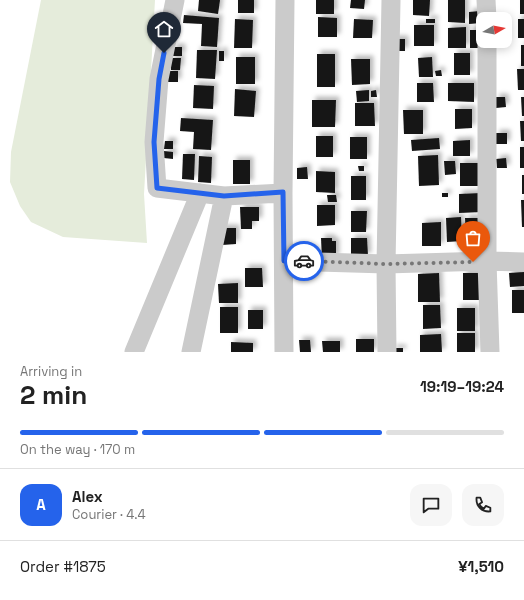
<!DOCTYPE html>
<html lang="en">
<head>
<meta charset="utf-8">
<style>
	body { margin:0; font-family:"Space Grotesk",sans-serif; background:#f6f6f6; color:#222; height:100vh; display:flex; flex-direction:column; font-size:15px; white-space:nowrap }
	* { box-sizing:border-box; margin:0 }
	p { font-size:13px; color:#767676 }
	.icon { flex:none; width:22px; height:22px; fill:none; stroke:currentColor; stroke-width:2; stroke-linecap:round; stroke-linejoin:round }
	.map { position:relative; height:352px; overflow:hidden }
	.details { display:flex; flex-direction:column; background:#fff; flex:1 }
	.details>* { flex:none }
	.needle { width:26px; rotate:81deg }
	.tools { position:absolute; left:476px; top:12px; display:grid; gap:8px }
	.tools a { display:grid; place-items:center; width:36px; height:36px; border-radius:8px; background:#fff; box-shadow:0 2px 10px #0003; font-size:20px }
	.pin { position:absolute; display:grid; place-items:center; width:34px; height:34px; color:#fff; margin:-41px -17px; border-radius:50% 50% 50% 0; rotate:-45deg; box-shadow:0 0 4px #0007 }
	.pin .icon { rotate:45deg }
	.courier { position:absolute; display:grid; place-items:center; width:40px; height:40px; margin:-20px; border:3px solid #2563eb; border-radius:50%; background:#fff; color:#222; box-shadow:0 1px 5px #0007 }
	.overview em { font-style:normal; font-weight:600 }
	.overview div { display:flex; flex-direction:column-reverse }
	.overview { display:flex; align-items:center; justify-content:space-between; height:68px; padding:0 20px }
	h1 { font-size:26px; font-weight:600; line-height:30px }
	.bar { display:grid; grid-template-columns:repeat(4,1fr); gap:6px 4px; align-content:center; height:48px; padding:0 20px }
	.bar i { height:5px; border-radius:3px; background:#e0e0e0 }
	.bar .on { background:#2563eb }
	.bar p { grid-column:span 4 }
	.line { display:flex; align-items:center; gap:10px; padding:0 20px; border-top:1px solid #e0e0e0 }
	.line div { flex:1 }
	.round { display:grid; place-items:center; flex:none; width:42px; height:42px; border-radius:12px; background:#f6f6f6 }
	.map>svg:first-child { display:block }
</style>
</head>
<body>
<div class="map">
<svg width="524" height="352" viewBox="0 0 524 352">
	<defs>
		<filter id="shadow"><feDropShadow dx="3.5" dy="-3.5" stdDeviation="2" flood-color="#0004"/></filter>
	</defs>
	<rect width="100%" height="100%" fill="#fff"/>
	<path fill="#e5ecdb" d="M41 0H155L144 194 147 243 63 237 31 222 20 206 10 182 11 152Z"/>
	<path fill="#151515" filter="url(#shadow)" d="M199 0H220L218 14 198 11Z
		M238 0H254V13H238Z
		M316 0H334V14H316Z
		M351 0H365L364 9 350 8Z
		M413 0H430L429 16 413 15Z
		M448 0H465V23L448 22Z
		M520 0H524V14H520Z
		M480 11 481 23 469 24V12Z
		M184 15 219 18 217 47 201 46 202 24 183 23Z
		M318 17 337 18V37H318Z
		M235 19 253 20 252 48H234Z
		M354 19 373 20 372 38H353Z
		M426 19H435V23H426Z
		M518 19H524V38H518Z
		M414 25H434V46H414Z
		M466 27V48H448V28Z
		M470 30H481L482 48H470Z
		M392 39H405V51H392Z
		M521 45H524V66H521Z
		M173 47H182V56H173Z
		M197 50H217L215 79 196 78Z
		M219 51H224V61H219Z
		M454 53H470V75H454Z
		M317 54H335V87H317Z
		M236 57H255V84H236Z
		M432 57 433 77H419L418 58Z
		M171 58H181L180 70H171Z
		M351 59H370V84L352 85Z
		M517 69H524V90H518Z
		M441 70 442 76H436L435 71Z
		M168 71H178V82H168Z
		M417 83H433L434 102H417Z
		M448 83H474V102L448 101Z
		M194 85 214 86 213 109 193 108Z
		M235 89 256 91 254 117 234 116Z
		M369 90V101L357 102 356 91Z
		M376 90 377 97H371V91Z
		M496 97H505L506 107 496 108Z
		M521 97H524V116H522Z
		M312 100H336L335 127H312Z
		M355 103H374L375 126H355Z
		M455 109H472V128L455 129Z
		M403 110H423V134H404Z
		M181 118 213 120 211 150 193 149 194 132 180 131Z
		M520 121H524V141H521Z
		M496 133H507V144H496Z
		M316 136H333V157H316Z
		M350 137H367V159H350Z
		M439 138 440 149 412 151 411 140Z
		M470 140V156H453V141Z
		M165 141H173V149H164Z
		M520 147H524V168H520Z
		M164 151 173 152V159L164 158Z
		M183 154H195L194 180 182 179Z
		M438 155 439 185 419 186 418 156Z
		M199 156 212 157 211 183 198 182Z
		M506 158 507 168H497L496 159Z
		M233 160H250V184H233Z
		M444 161H455L456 174 445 175Z
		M460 163H480V186H460Z
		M358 166H364V171H359Z
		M307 167 308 179H297V168Z
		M316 171 335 172V193L316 192Z
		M522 175H524V194H522Z
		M351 176H366V200H351Z
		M442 193H448V197H442Z
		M482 193V212L459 213V194Z
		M327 195H336L337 202H328Z
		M521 200H524V227H522Z
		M317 205H335V225L317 226Z
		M240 207H259V221H252V229H241Z
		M351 211H367L366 232H351Z
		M461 217 462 241 447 242 446 218Z
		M465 218H482L483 237 466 238Z
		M441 222V246H422V223Z
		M221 228H236V244L222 245Z
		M321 238H332V241H336V258L322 259Z
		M351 238H367L368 256 351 257Z
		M245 268H262L263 287H245Z
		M524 272V286L510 287 509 273Z
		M439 273 440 302H418V274Z
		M463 273H481V300H463Z
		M238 283V303H219L218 284Z
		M512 290H524V313H512Z
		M423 305H440L441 328 423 329Z
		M220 307H238V333H220Z
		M457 308H475V331H457Z
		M248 310H263V329H248Z
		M457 333H475V352H457Z
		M441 334 442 352H420V335Z
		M356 339H374V352H356Z
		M299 340H310L311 352H300Z
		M322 341H340V352H323Z
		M231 342 253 343V352H231Z
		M393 348H403V352H393Z"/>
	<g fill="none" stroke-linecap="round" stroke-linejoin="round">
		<path stroke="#cbcbcb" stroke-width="19" d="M175 0 159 79 154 142 157 188 224 196 283 193
			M486 0 487 19
			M487 41V261L490 352
			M284 261 386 264 487 261 524 262
			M134 352 200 193
			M191 352 224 196
			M284 352 283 193 285 0
			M387 352 386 264 391 0"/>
	</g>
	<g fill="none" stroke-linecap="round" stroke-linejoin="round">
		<path stroke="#777" stroke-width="4" stroke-dasharray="0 7.2" d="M304 261 386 264 473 262"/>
		<path stroke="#2563eb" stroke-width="5" d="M164 53 159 79 154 142 157 188 224 196 283 192 284 261H304"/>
	</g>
</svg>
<div class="tools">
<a><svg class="needle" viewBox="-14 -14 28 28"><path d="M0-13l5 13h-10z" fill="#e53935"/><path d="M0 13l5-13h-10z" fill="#767676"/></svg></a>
</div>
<div class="pin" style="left:473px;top:262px;background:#ea580c"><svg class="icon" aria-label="bag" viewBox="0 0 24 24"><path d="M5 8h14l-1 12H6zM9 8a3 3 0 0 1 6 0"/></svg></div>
<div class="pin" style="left:164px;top:53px;background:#1f2937"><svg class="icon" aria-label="home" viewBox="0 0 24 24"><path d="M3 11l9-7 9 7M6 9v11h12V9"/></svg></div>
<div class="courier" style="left:304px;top:261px"><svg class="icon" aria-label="car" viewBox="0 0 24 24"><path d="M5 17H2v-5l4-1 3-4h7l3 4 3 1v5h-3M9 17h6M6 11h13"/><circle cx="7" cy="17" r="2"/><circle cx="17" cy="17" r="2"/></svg></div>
</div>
<section class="details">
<div class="overview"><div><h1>2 min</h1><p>Arriving in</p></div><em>19:19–19:24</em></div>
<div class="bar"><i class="on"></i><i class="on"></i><i class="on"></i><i></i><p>On the way · 170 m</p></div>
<div class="line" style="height:72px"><b class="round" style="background:#2563eb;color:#fff">A</b><div><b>Alex</b><p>Courier · 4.4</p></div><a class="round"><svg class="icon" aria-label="chat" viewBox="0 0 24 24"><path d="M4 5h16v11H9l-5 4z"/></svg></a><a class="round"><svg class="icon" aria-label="phone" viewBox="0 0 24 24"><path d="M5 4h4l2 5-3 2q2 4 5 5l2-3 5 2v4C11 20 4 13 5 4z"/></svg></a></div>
<div class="line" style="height:52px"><div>Order #1875</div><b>¥1,510</b></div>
</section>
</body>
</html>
